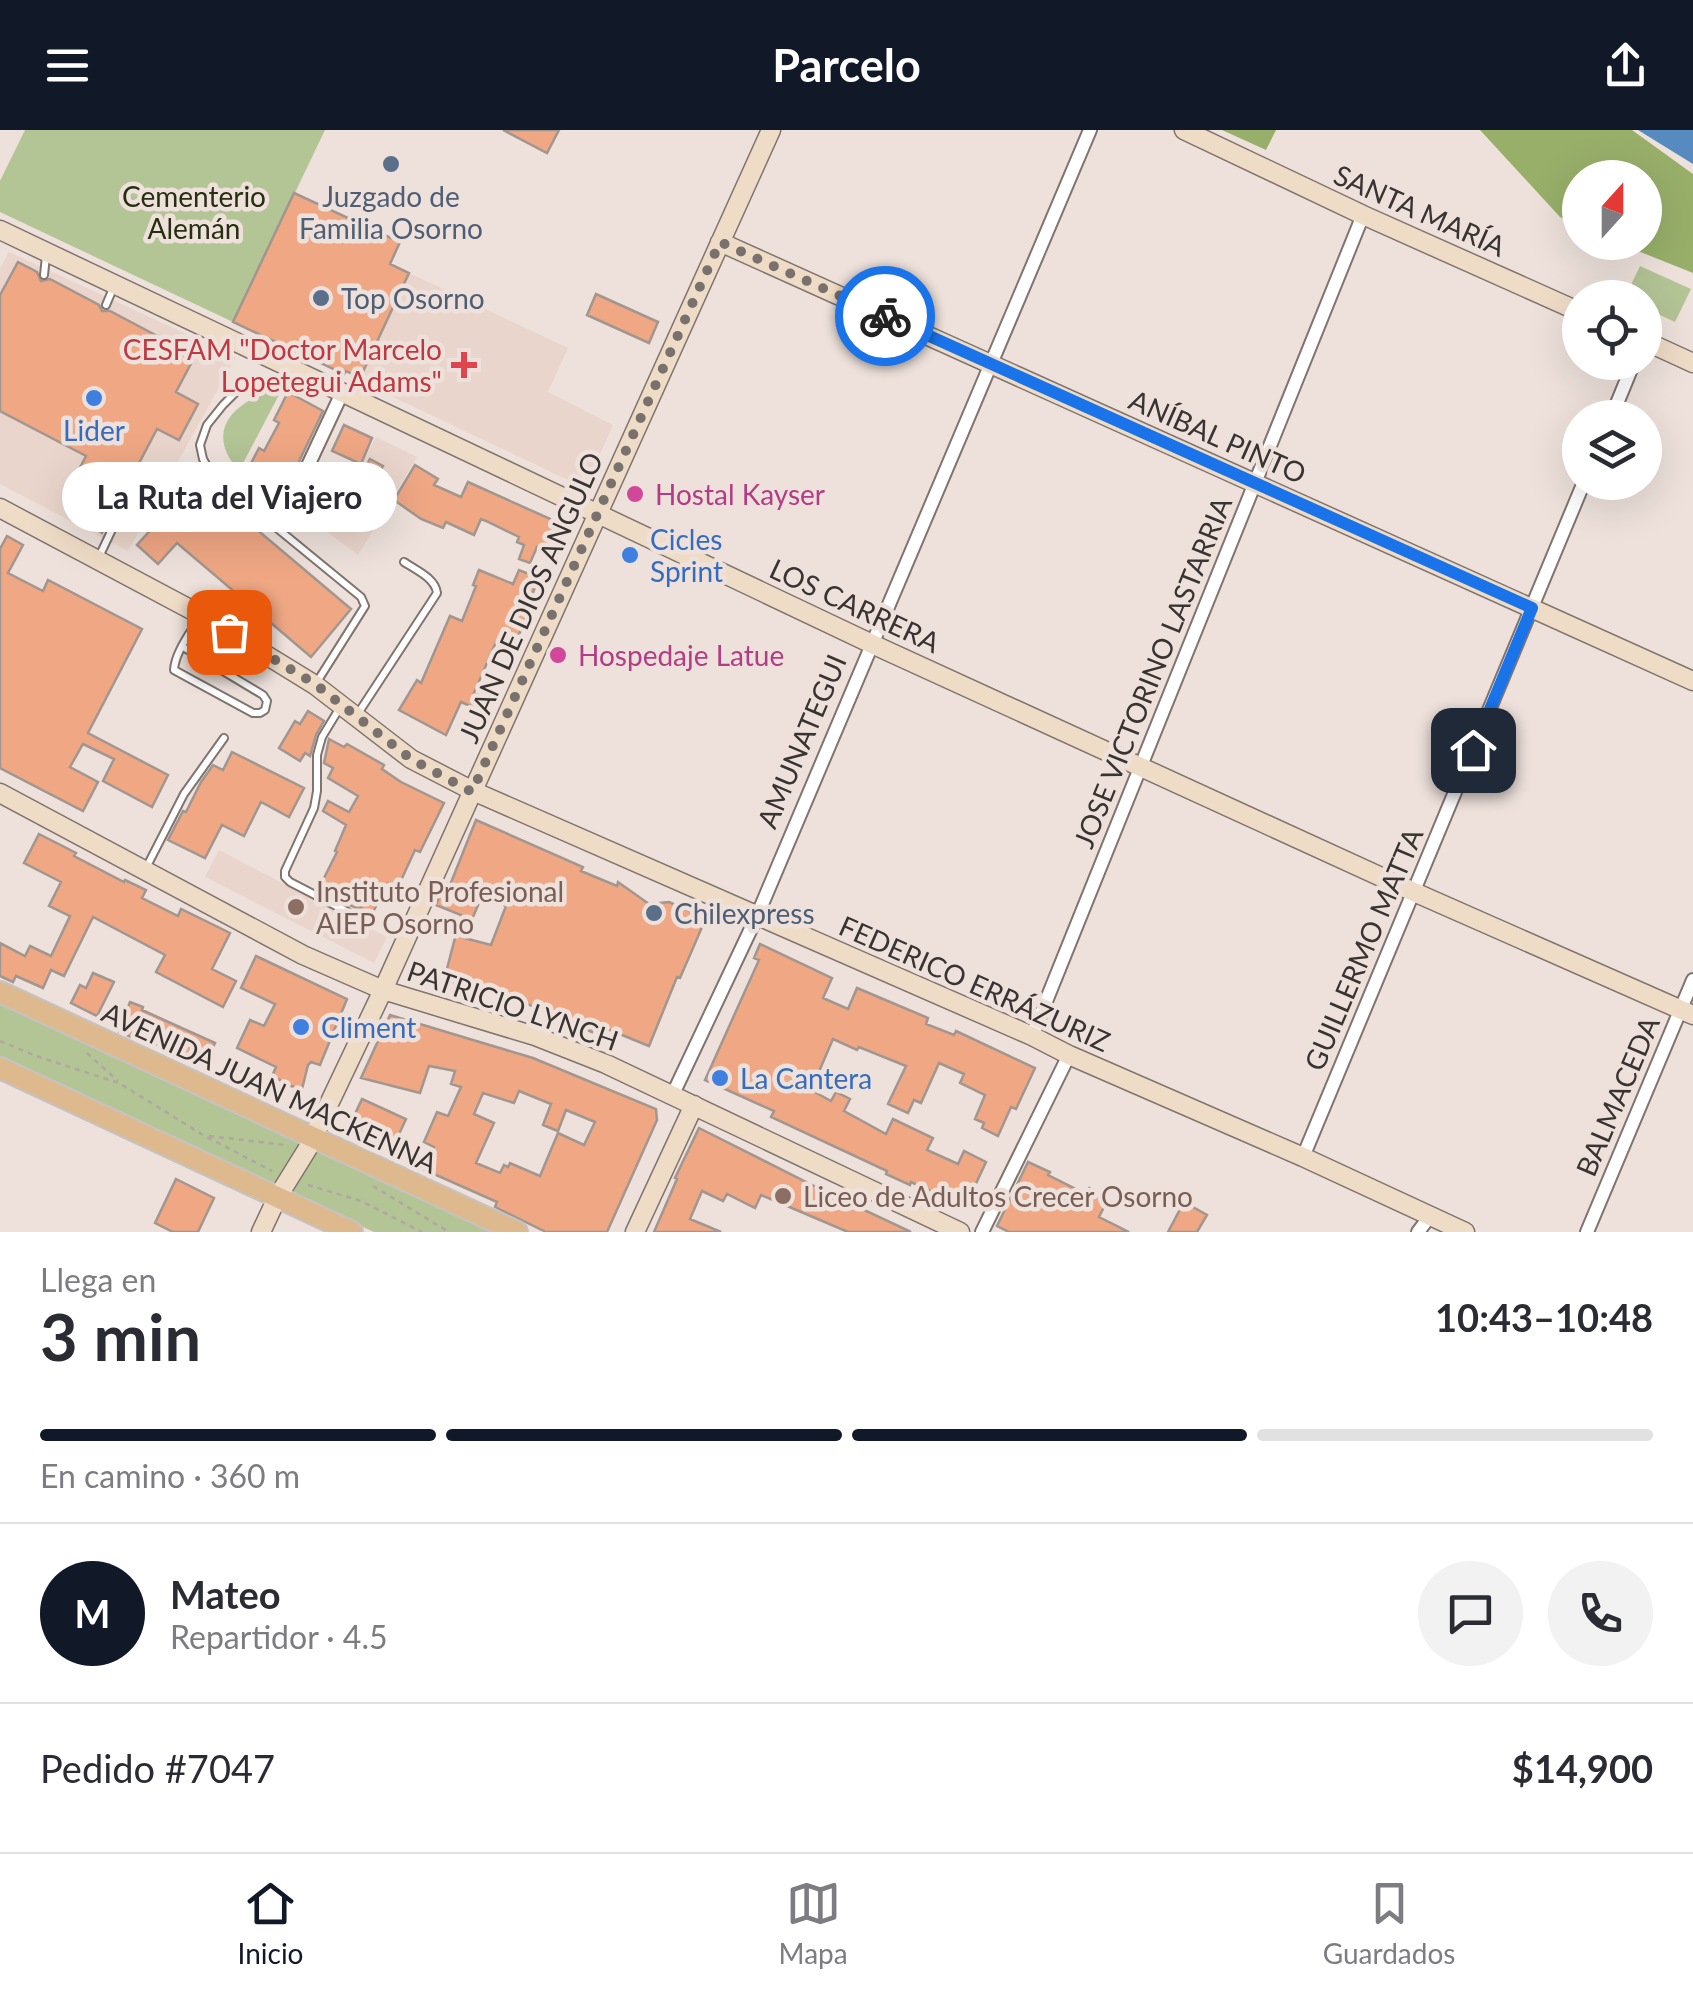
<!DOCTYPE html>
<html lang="es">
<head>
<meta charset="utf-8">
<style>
	body { margin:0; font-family:Lato,sans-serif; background:#f2f2f3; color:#2b2b33; height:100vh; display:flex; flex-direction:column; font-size:38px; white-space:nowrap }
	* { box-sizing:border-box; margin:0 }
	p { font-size:32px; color:#7c7c81 }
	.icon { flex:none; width:55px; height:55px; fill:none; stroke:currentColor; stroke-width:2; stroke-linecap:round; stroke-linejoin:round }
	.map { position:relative; height:1102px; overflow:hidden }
	.panel { display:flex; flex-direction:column; background:#fff; flex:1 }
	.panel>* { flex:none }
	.needle { width:65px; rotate:21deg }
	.controls { position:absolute; left:1562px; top:30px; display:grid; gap:20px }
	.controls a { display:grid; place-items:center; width:100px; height:100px; border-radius:50%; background:#fff; box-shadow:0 10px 40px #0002; font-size:50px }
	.pin { position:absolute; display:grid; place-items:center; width:85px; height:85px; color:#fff; margin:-42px; border-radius:20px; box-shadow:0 5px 15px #0006 }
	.courier { position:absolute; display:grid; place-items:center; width:100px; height:100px; margin:-50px; border:8px solid #1a73e8; border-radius:50%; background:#fff; color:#222; box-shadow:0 2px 12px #0007 }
	.bubble { position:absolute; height:70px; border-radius:35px; background:#fff; box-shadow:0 10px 40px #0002; font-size:32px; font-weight:700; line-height:70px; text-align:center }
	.summary em { font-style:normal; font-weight:700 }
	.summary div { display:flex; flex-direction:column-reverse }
	.summary { display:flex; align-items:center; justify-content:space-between; height:170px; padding:0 40px }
	h1 { font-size:65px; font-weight:700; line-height:75px }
	.bar { display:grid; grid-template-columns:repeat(4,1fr); gap:15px 10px; align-content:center; height:120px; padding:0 40px }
	.bar i { height:12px; border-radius:8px; background:#e1e1e2 }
	.bar .on { background:#111827 }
	.bar p { grid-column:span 4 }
	.line { display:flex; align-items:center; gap:25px; padding:0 40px; border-top:2px solid #e1e1e2 }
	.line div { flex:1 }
	.round { display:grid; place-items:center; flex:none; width:105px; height:105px; border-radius:52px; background:#f2f2f3 }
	header { display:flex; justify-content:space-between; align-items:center; height:130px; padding:0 40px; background:#111827; color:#fff; font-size:45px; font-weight:700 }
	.dock { display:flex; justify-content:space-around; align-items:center; height:140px; border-top:2px solid #e1e1e2; background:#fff; font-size:28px; color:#7c7c81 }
	.dock a { display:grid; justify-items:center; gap:5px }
	.dock .on { color:#111827 }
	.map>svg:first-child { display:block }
</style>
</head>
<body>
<header><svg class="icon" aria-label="menu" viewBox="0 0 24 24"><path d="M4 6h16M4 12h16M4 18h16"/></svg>Parcelo<svg class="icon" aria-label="share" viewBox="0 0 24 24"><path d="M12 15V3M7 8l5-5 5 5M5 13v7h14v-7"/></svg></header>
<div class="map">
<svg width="1693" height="1102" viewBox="0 0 1693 1102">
	<rect width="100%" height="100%" fill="#eee1db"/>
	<path fill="#e9d5cb" d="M9 122 236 227 128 421 0 354V138Z
		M409 143 568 218 548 262 613 295 585 358 359 251Z
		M376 307 417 327 358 425 326 401Z
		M219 720 387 807 374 833 205 747Z"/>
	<path fill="#b3c495" d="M25 0H325L233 192 0 82V51Z
		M1640 136 1691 159 1675 192 1645 178V168L1625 167Z
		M271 261H281L239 341C206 304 229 275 271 261Z
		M0 866 507 1102H374L0 930Z"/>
	<path fill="#98af6a" d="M1222 0H1276L1266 20Z
		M1480 0H1632L1693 44V143L1618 113 1645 112V48H1580V96L1560 87Z"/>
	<path fill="#578abf" d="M1638 0H1693V34Z"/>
	<path fill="#efa784" stroke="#a29690" stroke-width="2.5" fill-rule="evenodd" d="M503 0H559L547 23Z
		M294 63 400 112 390 134 409 143 360 248 346 241 344 244 233 192Z
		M18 132 37 142 41 151 50 149 99 175 102 181H110L195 226 176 262 198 274 179 310 157 299 127 356 120 360 118 370 102 403 82 389 79 381 89 358 74 349 86 326 0 281V165Z
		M596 164 658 192 649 213 587 185Z
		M288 262 323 281 294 342 300 351 311 350 319 354 309 375 247 341 259 318 264 321 279 293 274 290Z
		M344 295 372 308 361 334 332 321Z
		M370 329 383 336 366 365 354 358Z
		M415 335 438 349 434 355 461 367 468 352 568 397 557 425 537 417 530 433 519 429 524 415 517 412 519 407 486 391 481 389 474 405 446 392 443 398 421 389 394 370Z
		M190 343 351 479 311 527 177 413 158 434 137 415 155 395 149 390Z
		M7 406 23 415 8 443 43 461 48 450 142 499 88 603 168 645 152 677 103 651 114 629 83 614 70 637 98 652 83 681 0 638V419Z
		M479 440 513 454 519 440 539 448 527 477 530 478 513 519 496 512 474 563 490 569 484 582 461 572 446 605 399 580 417 550 421 553 450 486 462 491 476 456 473 455Z
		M308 581 324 591 316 605 310 626 305 623 300 631 279 618 295 591 300 594Z
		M329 609 344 617 347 614 384 635 382 639 401 652 444 673 420 722 415 720 398 757 388 753 372 784 359 777 358 779 332 766 333 763 320 756 337 722 335 721 346 695 323 681 328 671 349 682 358 666 328 648 333 638 324 633Z
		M232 622 304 658 289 687 261 672 244 706 222 695 205 728 168 710 183 681 186 682 201 652 213 635 223 640Z
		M476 690 583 737 581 741 617 756 618 752 649 774 669 772 706 788 680 848 677 847 649 916 595 894 592 902 516 869 444 850 461 785 436 775 445 753 450 755ZM482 766 506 776 491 815 464 808Z
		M39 704 76 723 74 726 124 752 125 750 146 760 142 768 178 786 181 779 230 803 212 839 236 851 223 877 156 842 165 825 93 787 64 846 51 840 43 858 16 846 13 852 0 846V813L25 826 30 816 51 826 70 786 49 776 61 752 24 733Z
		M760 814 832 848 823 868 848 879 857 858 928 888 926 894 954 905 956 901 1035 938 1016 979 1011 977 998 1006 982 998 984 993 975 989 985 965 960 953 964 944 939 933 921 973 914 970 908 983 888 974 906 936 859 917 857 920 833 909 811 960 831 971 836 962 850 969 844 981 886 1004 893 989 933 1008 927 1020 958 1034 964 1021 986 1032 965 1077 911 1052 910 1055 886 1044 887 1041 771 987 774 981 705 950 759 830 754 828Z
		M256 826 347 869 320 935 311 932 308 935 302 959 291 956 272 946 276 937 237 918 250 890 264 896 275 874 241 858Z
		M93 843 114 852 97 886 71 873 80 855 86 858Z
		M130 872 143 877 142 880 215 913 205 936 132 903 131 907 118 901Z
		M390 885 533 928 656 979 657 990 607 1102H546L495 1077 497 1072 425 1040 434 1017 424 1012 437 982 448 986 461 957 451 954 455 941 429 936 420 963 361 948ZM519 961 551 974 543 995 558 1001 566 980 595 992 584 1015 558 1003 540 1046 510 1033 508 1037 504 1035 500 1043 476 1033 494 993 474 984 483 963 514 973Z
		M362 969 406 989 392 1019 348 999Z
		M699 998 830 1064 911 1102H848L761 1065 755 1078 727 1064 723 1071 702 1061 690 1089 721 1102H654L677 1049 675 1048Z
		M1028 1032 1050 1042 1048 1045 1086 1064 1089 1058 1108 1069 1099 1087 1129 1102H1009L997 1096Z
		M176 1049 214 1068 198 1102H173L155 1093Z
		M1184 1072 1207 1085 1197 1102H1168Z"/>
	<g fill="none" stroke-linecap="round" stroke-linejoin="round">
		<defs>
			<path id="lane" d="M44 145 46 126
				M106 175 114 156
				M297 246 239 259 223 275 207 295 200 315 203 329 212 345 361 467 365 476 315 555
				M98 429 125 372 126 363
				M183 517 263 565 267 571 265 580 260 583H253L174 540C175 522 191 502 200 486
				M339 579 322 607 317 625V661L314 678 285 741V747L290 752 371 794
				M357 585 437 463C435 448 416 440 404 432
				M145 740 184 664 224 608"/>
			<path id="street" d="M1611 288 1634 232
				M305 342 342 263
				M1032 906 1363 85
				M673 964 757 786 1090 0
				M1303 1027 1584 352
				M982 1102 1069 925
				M1418 1102 1430 1086
				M1587 1102 1693 850"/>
			<path id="secondary" d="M1184 0 1363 85 1580 182
				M0 100 872 514 1414 762 1693 885
				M720 112 1693 551
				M1645 211 1693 233
				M0 378 201 485 315 555 411 629 473 661 1032 906 1069 925 1303 1027 1465 1102
				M0 663 303 825 383 860 535 906 606 934 960 1102
				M261 1102 277 1068 308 1018 383 860 771 0
				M635 1102 694 975"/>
			<path id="primary" d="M0 862 517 1102
				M0 938 352 1102"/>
		</defs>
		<use href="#lane" stroke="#80746f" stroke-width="10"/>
		<use href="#street" stroke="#80746f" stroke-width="16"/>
		<use href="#secondary" stroke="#80746f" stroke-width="21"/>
		<use href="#primary" stroke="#c4c2c2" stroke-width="24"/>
		<path stroke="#b1a7a2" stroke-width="2.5" stroke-dasharray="5 5" stroke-linecap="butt" d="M0 911 39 927 119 953 203 1005 272 1041
			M87 923 118 951
			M209 1006 286 1015
			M308 1055 361 1071 422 1102
			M373 1056 449 1102"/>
		<use href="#lane" stroke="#fff" stroke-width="6"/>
		<use href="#street" stroke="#fff" stroke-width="12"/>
		<use href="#secondary" stroke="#efdcc7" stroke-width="18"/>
		<use href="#primary" stroke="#dfb98e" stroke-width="20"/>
	</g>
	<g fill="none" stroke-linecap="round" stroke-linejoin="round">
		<path stroke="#78716d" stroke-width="10" stroke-dasharray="0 18" d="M229 502 315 554 411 629 472 662 720 112 885 186"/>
		<path stroke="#1a73e8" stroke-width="12" d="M885 186 1532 478 1473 620"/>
	</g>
	<g fill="#5c6f8a" stroke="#eee1db" stroke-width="4">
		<circle cx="391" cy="34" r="10"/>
		<circle cx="321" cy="168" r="10"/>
		<circle cx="654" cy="783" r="10"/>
	</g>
	<path fill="#e0444e" stroke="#eee1db" stroke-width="4" d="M459 220h10v10h10v10h-10v10h-10v-10h-10v-10h10z"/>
	<g fill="#3f7fe0" stroke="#eee1db" stroke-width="4">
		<circle cx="94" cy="268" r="10"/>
		<circle cx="630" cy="425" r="10"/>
		<circle cx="301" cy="897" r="10"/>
		<circle cx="720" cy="948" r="10"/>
	</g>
	<g fill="#d1479c" stroke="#eee1db" stroke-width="4">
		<circle cx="635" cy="364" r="10"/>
		<circle cx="558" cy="525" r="10"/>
	</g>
	<g fill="#8d6e63" stroke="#eee1db" stroke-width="4">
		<circle cx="296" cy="777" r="10"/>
		<circle cx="783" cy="1066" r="10"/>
	</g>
	<g text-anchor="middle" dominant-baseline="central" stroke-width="9" stroke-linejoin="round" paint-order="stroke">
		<g font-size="28" fill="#263011" stroke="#eee1db">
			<text x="194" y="66">Cementerio<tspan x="194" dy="32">Alemán</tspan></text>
		</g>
		<g font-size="28" fill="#4e5e75" stroke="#eee1db" text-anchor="start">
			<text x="391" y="66" text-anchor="middle">Juzgado de<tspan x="391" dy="32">Familia Osorno</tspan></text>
			<text x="341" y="168">Top Osorno</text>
			<text x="674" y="783">Chilexpress</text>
		</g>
		<g font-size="28" fill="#393432" stroke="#eee1db">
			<text transform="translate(1420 80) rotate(24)">SANTA MARÍA</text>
			<text transform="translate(1218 306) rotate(24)">ANÍBAL PINTO</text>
			<text transform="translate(530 467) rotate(-66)">JUAN DE DIOS ANGULO</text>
			<text transform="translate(855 475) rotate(25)">LOS CARRERA</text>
			<text transform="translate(1152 542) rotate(-68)">JOSE VICTORINO LASTARRIA</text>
			<text transform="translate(801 611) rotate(-67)">AMUNATEGUI</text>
			<text transform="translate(1363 819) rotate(-67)">GUILLERMO MATTA</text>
			<text transform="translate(975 853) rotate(24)">FEDERICO ERRÁZURIZ</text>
			<text transform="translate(513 875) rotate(19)">PATRICIO LYNCH</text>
			<text transform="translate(270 957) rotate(25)">AVENIDA JUAN MACKENNA</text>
			<text transform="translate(1617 966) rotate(-67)">BALMACEDA</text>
		</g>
		<g font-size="28" fill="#be3a42" stroke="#eee1db" text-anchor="end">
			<text x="442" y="219">CESFAM "Doctor Marcelo<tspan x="442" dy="32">Lopetegui Adams"</tspan></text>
		</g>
		<g font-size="28" fill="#366cbe" stroke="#eee1db" text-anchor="start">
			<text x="94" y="300" text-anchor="middle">Lider</text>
			<text x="650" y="409">Cicles<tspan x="650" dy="32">Sprint</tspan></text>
			<text x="321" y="897">Climent</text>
			<text x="740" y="948">La Cantera</text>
		</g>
		<g font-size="28" fill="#b23c85" stroke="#eee1db" text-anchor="start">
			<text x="655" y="364">Hostal Kayser</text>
			<text x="578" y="525">Hospedaje Latue</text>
		</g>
		<g font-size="28" fill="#785e54" stroke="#eee1db" text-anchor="start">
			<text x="316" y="761">Instituto Profesional<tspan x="316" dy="32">AIEP Osorno</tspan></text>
			<text x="803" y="1066">Liceo de Adultos Crecer Osorno</text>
		</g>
	</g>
</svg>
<div class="controls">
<a><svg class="needle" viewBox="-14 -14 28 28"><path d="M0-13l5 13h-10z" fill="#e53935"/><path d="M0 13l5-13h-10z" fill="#7c7c81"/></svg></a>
<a><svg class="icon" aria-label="locate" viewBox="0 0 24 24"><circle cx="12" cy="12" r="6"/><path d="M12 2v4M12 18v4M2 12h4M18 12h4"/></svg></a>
<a><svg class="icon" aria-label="layers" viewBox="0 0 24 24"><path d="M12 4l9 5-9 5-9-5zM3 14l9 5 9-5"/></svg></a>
</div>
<div class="pin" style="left:229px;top:502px;background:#ea580c"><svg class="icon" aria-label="bag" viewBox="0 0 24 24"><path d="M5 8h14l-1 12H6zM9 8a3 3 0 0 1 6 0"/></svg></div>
<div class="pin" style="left:1473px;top:620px;background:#1f2937"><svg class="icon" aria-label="home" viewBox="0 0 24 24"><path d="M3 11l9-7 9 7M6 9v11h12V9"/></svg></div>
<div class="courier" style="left:885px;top:186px"><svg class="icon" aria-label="bike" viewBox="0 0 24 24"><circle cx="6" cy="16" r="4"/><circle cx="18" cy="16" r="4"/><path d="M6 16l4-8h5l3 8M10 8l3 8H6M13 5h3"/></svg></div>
<div class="bubble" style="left:62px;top:332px;width:335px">La Ruta del Viajero</div>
</div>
<section class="panel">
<div class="summary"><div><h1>3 min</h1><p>Llega en</p></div><em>10:43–10:48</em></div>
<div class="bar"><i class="on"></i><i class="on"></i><i class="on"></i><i></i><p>En camino · 360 m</p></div>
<div class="line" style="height:180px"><b class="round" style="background:#111827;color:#fff">M</b><div><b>Mateo</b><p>Repartidor · 4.5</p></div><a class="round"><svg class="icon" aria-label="chat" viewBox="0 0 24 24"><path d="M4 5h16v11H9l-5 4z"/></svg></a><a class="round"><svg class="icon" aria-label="phone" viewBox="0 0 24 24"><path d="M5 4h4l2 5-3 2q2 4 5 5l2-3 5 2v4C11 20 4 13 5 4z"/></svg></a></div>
<div class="line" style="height:130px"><div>Pedido #7047</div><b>$14,900</b></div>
</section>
<nav class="dock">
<a class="on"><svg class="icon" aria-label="home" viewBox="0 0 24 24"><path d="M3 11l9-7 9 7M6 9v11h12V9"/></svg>Inicio</a>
<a><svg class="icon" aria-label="map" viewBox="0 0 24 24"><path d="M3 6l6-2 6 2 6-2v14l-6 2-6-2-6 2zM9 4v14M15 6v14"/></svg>Mapa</a>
<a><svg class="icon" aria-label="saved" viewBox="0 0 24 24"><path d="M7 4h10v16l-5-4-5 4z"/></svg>Guardados</a>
</nav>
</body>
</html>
